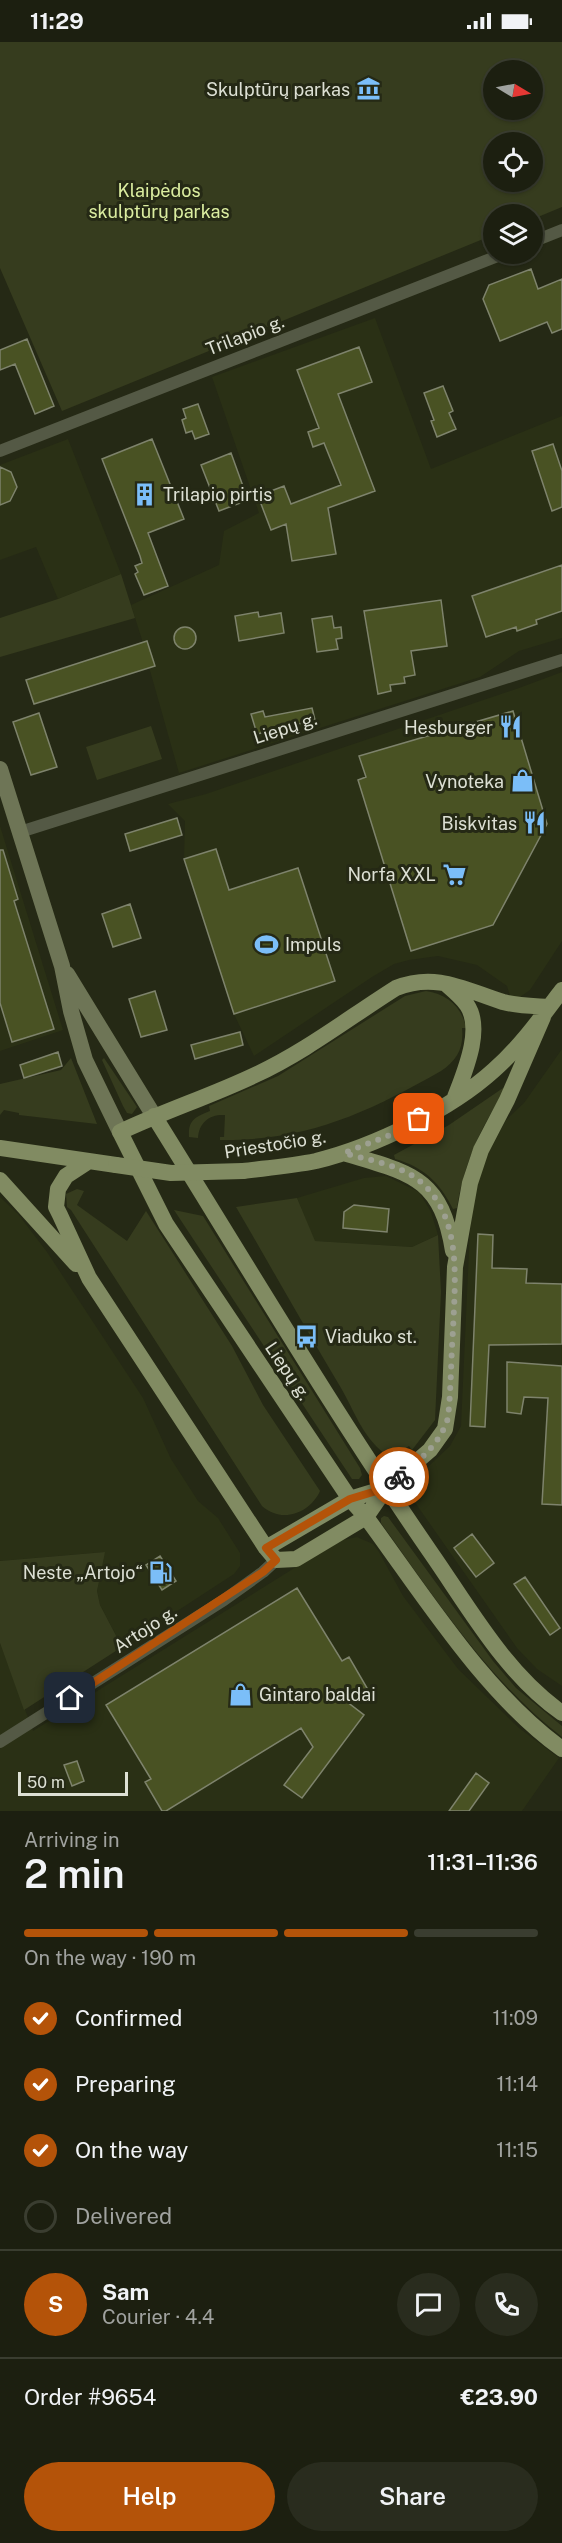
<!DOCTYPE html>
<html lang="en">
<head>
<meta charset="utf-8">
<style>
	body { margin:0; font-family:"Public Sans",sans-serif; background:#292c1e; color:#f1f3f6; height:100vh; display:flex; flex-direction:column; font-size:22px; white-space:nowrap }
	* { box-sizing:border-box; margin:0 }
	p { font-size:20px; color:#a0a29f }
	.icon { flex:none; width:33px; height:33px; fill:none; stroke:currentColor; stroke-width:2; stroke-linecap:round; stroke-linejoin:round }
	.map { position:relative; height:1769px; overflow:hidden }
	.details { display:flex; flex-direction:column; background:#1c1f10; flex:1 }
	.details>* { flex:none }
	.needle { width:39px; rotate:100deg }
	.tools { position:absolute; left:483px; top:18px; display:grid; gap:12px }
	.tools a { display:grid; place-items:center; width:60px; height:60px; border-radius:50%; background:#1c1f10; box-shadow:0 2px 4px #0004,0 0 0 2px #3a3d30; font-size:30px }
	.scale { position:absolute; left:18px; bottom:15px; width:110px; box-sizing:border-box; padding-left:6px; border:3px solid #dde0d4; border-top:0; font-size:16px; line-height:21px; white-space:nowrap; color:#dde0d4; -webkit-text-stroke:4px #252915; paint-order:stroke }
	.pin { position:absolute; display:grid; place-items:center; width:51px; height:51px; color:#fff; margin:-26px; border-radius:12px; box-shadow:0 3px 9px #0006 }
	.courier { position:absolute; display:grid; place-items:center; width:60px; height:60px; margin:-30px; border:4px solid #b45309; border-radius:50%; background:#fff; color:#222; box-shadow:0 2px 8px #0007 }
	.summary em { font-style:normal; font-weight:600 }
	.summary div { display:flex; flex-direction:column-reverse }
	.summary { display:flex; align-items:center; justify-content:space-between; height:102px; padding:0 24px }
	h1 { font-size:39px; font-weight:600; line-height:45px }
	.bar { display:grid; grid-template-columns:repeat(4,1fr); gap:9px 6px; align-content:center; height:72px; padding:0 24px }
	.bar i { height:8px; border-radius:4px; background:#3a3d30 }
	.bar .selected { background:#b45309 }
	.bar p { grid-column:span 4 }
	.line { display:flex; align-items:center; gap:15px; padding:0 24px; border-top:2px solid #3a3d30 }
	.line div { flex:1 }
	.round { display:grid; place-items:center; flex:none; width:63px; height:63px; border-radius:32px; background:#292c1e }
	ol { padding:0 24px; list-style:none }
	li { display:flex; align-items:center; gap:18px; height:66px }
	li p { margin-inline-start:auto }
	li .icon { padding:6px; border-radius:50%; background:#b45309; color:#fff; stroke-width:4 }
	li:last-child { color:#a0a29f }
	li i { width:33px; height:33px; border:3px solid #3a3d30; border-radius:50% }
	.button { display:flex; gap:12px; margin-top:auto; padding:12px 24px }
	.button a { flex:1; height:69px; border-radius:36px; background:#b45309; color:#fff; font-size:24px; font-weight:600; line-height:69px; text-align:center }
	.button a+a { background:#292c1e; color:#f1f3f6 }
	.status { display:flex; justify-content:space-between; align-items:center; height:42px; padding:0 30px; background:#1c1f10; direction:ltr }
	.status svg { height:16px; fill:currentColor }
	.map>svg:first-child { display:block }
</style>
</head>
<body>
<div class="status"><b>11:29</b><svg viewBox="0 0 49 12"><path d="M0 12V9h3v3zM5 12V6h3v6zM10 12V3h3v9zM15 12V0h3v12zM26 1h20v11H26zM47 4h2v5h-2z"/></svg></div>
<div class="map">
<svg width="562" height="1769" viewBox="0 0 562 1769">
	<rect width="100%" height="100%" fill="#252915"/>
	<path fill="#2a3015" d="M375 276 431 427 562 374V596L519 609 480 635 179 731 149 625 155 623 147 599 143 601 131 563 219 523 224 489 259 471 212 335Z
		M68 397 121 532 58 557 36 505 0 518V423Z
		M562 630V899L530 948 517 957 510 954 507 944 477 923 438 914 409 918 394 922 372 935 254 1014 234 972 184 817 185 779 168 762 206 752 519 646Z
		M0 784 63 988 0 1009Z
		M562 1007V1644L537 1627 517 1606 409 1452 410 1444 414 1438 450 1404 461 1384 470 1187 475 1152 484 1119 506 1078 524 1061Z
		M386 1134 419 1150 431 1170 438 1193 412 1205 314 1199 297 1156 364 1136Z
		M0 1155 18 1172 47 1210 143 1356 171 1417 198 1459 218 1476 240 1511V1524L234 1532 122 1605 100 1563 97 1549 104 1510 0 1519Z
		M357 1495 373 1502 379 1510 403 1554 458 1627 519 1686 559 1716 522 1769H0V1601L33 1689 328 1505 343 1498Z"/>
	<path fill="#363c1e" fill-rule="evenodd" d="M0 0H562V165L533 177 532 172H494L493 193 62 369 0 226ZM494 28H532V68H494ZM494 100H532V140H494Z
		M121 532 135 576 0 615V576L58 557Z
		M151 684 162 717 97 738 86 705Z
		M426 949C446 952 462 964 466 986H462C464 1006 457 1018 441 1029 367 1071 307 1099 220 1098V1095H224L225 1073C210 1072 199 1080 198 1096L189 1095C188 1078 195 1075 210 1069L209 1064 278 1034 405 954Z
		M71 1016 97 1082 19 1073V1071L4 1068 0 1073V1042L61 1028Z
		M104 1016 137 1065 132 1072 127 1071 123 1064 102 1018Z
		M503 1046V1052C480 1086 463 1125 457 1166L453 1167C440 1141 424 1125 395 1117L394 1113 449 1083Z
		M77 1147 84 1149 77 1163 127 1199 146 1169 232 1304 263 1363 320 1449C310 1471 282 1482 262 1464L71 1168 67 1165 66 1152Z
		M297 1156 315 1199 412 1205 438 1193 441 1250 435 1378 412 1408 409 1404 399 1411H384C362 1394 354 1368 341 1346 305 1286 271 1225 236 1165Z
		M174 1168 203 1174 360 1426 362 1433 359 1437H352Z
		M384 1474 388 1475 493 1619 516 1646 562 1684V1695C488 1638 435 1556 381 1481V1476Z
		M105 1510 97 1549 100 1563 122 1605 24 1668 0 1601V1519Z"/>
	<path fill="#495223" stroke="#7e836c" stroke-width="1.5" d="M531 227 538 247 562 237V287L552 291 547 280 500 299 483 257 489 243Z
		M27 297 54 364 35 372 15 322 0 328V308Z
		M359 305 372 340 338 352 375 449 328 466 336 512 292 519 286 482 271 488 258 454 284 444 291 462 341 443 324 401 313 405 308 390 319 386 297 328Z
		M443 344 453 369 449 371 456 387 437 395 431 379 434 378 424 351Z
		M198 362 209 392 195 397 192 389 186 391 182 378 186 376 183 367Z
		M152 397 184 477 148 491 168 544 144 553 135 532 138 530 135 524 142 521 140 514 102 417Z
		M553 402 562 429V465L552 469 532 409Z
		M231 411 248 458 219 469 201 423Z
		M0 425 11 430 17 445 10 459 0 463Z
		M562 523V569L536 578 537 582 517 589 516 585 486 595 472 554Z
		M441 558 447 604 411 609 415 633 404 635 405 641 390 643 391 649 378 652 364 569Z
		M258 570 259 575 281 571 284 591 239 599 235 574Z
		M332 574 334 586 341 585 342 596 336 597 338 607 317 610 312 577Z
		M174 596a11 11 0 1 1 22 0a11 11 0 1 1-22 0Z
		M147 599 155 624 34 662 26 638Z
		M312 666 315 678 257 692 251 672 263 669 265 675Z
		M513 669 547 782 493 883 411 909 358 738 366 735 359 714Z
		M39 671 57 725 31 733 13 680Z
		M177 776 182 793 130 809 125 792Z
		M216 807 229 848 298 826 335 939 234 972 184 817Z
		M0 808H3L18 857 14 859 54 987 12 1000 0 961Z
		M130 862 141 896 113 905 102 872Z
		M155 949 167 988 141 995 129 957Z
		M240 990 243 1003 195 1017 191 1003Z
		M58 1010 62 1024 24 1036 20 1023Z
		M354 1163 389 1167 387 1190 343 1186 344 1170Z
		M478 1192 493 1193 492 1226 527 1227 526 1241 562 1242V1302L489 1303 485 1385 470 1384Z
		M507 1320 562 1324V1463L542 1462 548 1356 524 1355 521 1372 507 1370Z
		M472 1492 494 1521 476 1535 454 1506Z
		M160 1514 176 1539 162 1548 146 1523Z
		M525 1535 560 1586 550 1593 514 1542Z
		M297 1546 342 1619 349 1615 367 1646 346 1659 364 1673 302 1756 284 1743 313 1705 301 1686 166 1769H162L145 1740 151 1737 106 1663Z
		M77 1719 84 1739 72 1744 64 1723Z
		M476 1731 489 1741 469 1769H449Z"/>
	<g fill="none" stroke-linecap="round" stroke-linejoin="round">
		<path stroke="#545945" stroke-width="12" d="M532 200 562 188
			M0 409 503 212
			M20 790 562 618
			M0 1700 224 1558 263 1530 276 1518"/>
		<path stroke="#6e7556" stroke-width="16" d="M0 727 62 924 71 969 85 1018 120 1090
			M67 932 154 1074"/>
		<path stroke="#818b62" stroke-width="16" d="M447 943C454 949 462 956 467 963 484 988 463 1033 454 1058
			M549 965C534 964 518 964 503 960 465 948 436 930 396 946 350 975 305 1010 255 1033 211 1054 164 1069 120 1090L166 1182 350 1457 366 1475C423 1552 484 1651 562 1707
			M154 1074C245 1220 333 1369 431 1511 470 1567 505 1631 562 1671
			M0 1106 116 1123
			M344 1111C409 1131 441 1134 453 1209
			M89 1119 66 1134 58 1147 56 1165 60 1173 89 1236 266 1506 276 1518 296 1517 366 1475 386 1446 430 1408 445 1387 450 1355 455 1225 470 1141 481 1108 507 1058 543 975
			M243 1129C267 1126 292 1124 316 1119 373 1105 450 1068 494 1028 520 1005 541 976 562 948
			M0 1138 76 1222
			M266 1506 350 1457 386 1446"/>
		<path stroke="#818b62" stroke-width="16" d="M116 1123 171 1131 243 1129"/>
	</g>
	<g fill="none" stroke-linecap="round" stroke-linejoin="round">
		<path stroke="#9da091" stroke-width="6" stroke-dasharray="0 10.8" d="M399 1435C420 1418 440 1402 448 1376 451 1347 451 1317 453 1288 455 1237 463 1172 417 1137 398 1122 367 1118 344 1111L390 1093 419 1077"/>
		<path stroke="#b45309" stroke-width="8" d="M70 1656 263 1530 276 1518 266 1506 350 1457 386 1446 399 1435"/>
	</g>
	<defs>
		<symbol id="museum-bare" viewBox="-9 -9 18 18"><path d="M0-6L6-3V-2H-6V-3ZM-5-1h2V3h-2ZM-1-1h2V3h-2ZM3-1h2V3H3ZM-6 4H6V6H-6Z" fill="#7bbef8" stroke="#252915" stroke-width="2.5" paint-order="stroke"/></symbol>
		<symbol id="building-bare" viewBox="-9 -9 18 18"><path d="M-4-6H4V6H1V3H-1V6H-4ZM-2.5-4.3h1.7v1.8h-1.7ZM.8-4.3h1.7v1.8H.8ZM-2.5-1h1.7V.8h-1.7ZM.8-1h1.7V.8H.8Z" fill="#7bbef8" stroke="#252915" stroke-width="2.5" paint-order="stroke"/></symbol>
		<symbol id="restaurant-bare" viewBox="-9 -9 18 18"><path d="M-5-6h1v4h1v-4h1v4h1v-4h1v5L-1.5 .5V6h-2V.5L-5-1ZM5-6V6H3V1.5H1.5Q1.5-4 5-6Z" fill="#7bbef8" stroke="#252915" stroke-width="2.5" paint-order="stroke"/></symbol>
		<symbol id="shop-bare" viewBox="-9 -9 18 18"><path d="M-5-2.5h2.3a2.7 3.5 0 0 1 5.4 0H5L5.5 6h-11ZM-1.5-2.5h3a1.5 2.3 0 0 0-3 0Z" fill="#7bbef8" stroke="#252915" stroke-width="2.5" paint-order="stroke"/></symbol>
		<symbol id="supermarket-bare" viewBox="-9 -9 18 18"><path d="M-6-5.5h2.5l.6 2H6L4.5 2H-2.5L-4.4-4H-6ZM-1.5 3.2a1.3 1.3 0 1 0 .1 0ZM3 3.2a1.3 1.3 0 1 0 .1 0Z" fill="#7bbef8" stroke="#252915" stroke-width="2.5" paint-order="stroke"/></symbol>
		<symbol id="stadium-bare" viewBox="-9 -9 18 18"><path d="M0-5a6.5 5 0 1 0 0 10a6.5 5 0 1 0 0-10ZM-3.5-1.8h7v3.6h-7Z" fill="#7bbef8" stroke="#252915" stroke-width="2.5" paint-order="stroke"/></symbol>
		<symbol id="bus-bare" viewBox="-9 -9 18 18"><path d="M-5-6H5V4H4V6H2V4H-2V6H-4V4H-5ZM-3.5-4V0h7V-4ZM-3.5 1.2v1.5H-2V1.2ZM2 1.2v1.5H3.5V1.2Z" fill="#7bbef8" stroke="#252915" stroke-width="2.5" paint-order="stroke"/></symbol>
		<symbol id="fuel-bare" viewBox="-9 -9 18 18"><path d="M-5.5-6h7V0h2V4h1.3V-2.5L3-4.5l.8-.8L6-3V5H2.5V1h-1V6h-7ZM-4.2-4.7v3.2H.2V-4.7Z" fill="#7bbef8" stroke="#252915" stroke-width="2.5" paint-order="stroke"/></symbol>
	</defs>
	<g fill-rule="evenodd">
		<use href="#museum-bare" x="352" y="30" width="33" height="33"/>
		<use href="#building-bare" x="128" y="436" width="33" height="33"/>
		<use href="#restaurant-bare" x="494" y="668" width="33" height="33"/>
		<use href="#shop-bare" x="506" y="722" width="33" height="33"/>
		<use href="#restaurant-bare" x="518" y="764" width="33" height="33"/>
		<use href="#supermarket-bare" x="438" y="816" width="33" height="33"/>
		<use href="#stadium-bare" x="250" y="886" width="33" height="33"/>
		<use href="#bus-bare" x="290" y="1278" width="33" height="33"/>
		<use href="#fuel-bare" x="144" y="1514" width="33" height="33"/>
		<use href="#shop-bare" x="224" y="1636" width="33" height="33"/>
	</g>
	<g text-anchor="middle" dominant-baseline="central" stroke-width="6" stroke-linejoin="round" paint-order="stroke">
		<g font-size="18" fill="#dde0d4" stroke="#252915" text-anchor="end">
			<text x="350" y="47">Skulptūrų parkas</text>
			<text x="163" y="452" text-anchor="start">Trilapio pirtis</text>
			<text x="493" y="685">Hesburger</text>
			<text x="504" y="739">Vynoteka</text>
			<text x="517" y="781">Biskvitas</text>
			<text x="436" y="832">Norfa XXL</text>
			<text x="285" y="902" text-anchor="start">Impuls</text>
			<text x="325" y="1294" text-anchor="start">Viaduko st.</text>
			<text x="143" y="1530">Neste „Artojo“</text>
			<text x="259" y="1652" text-anchor="start">Gintaro baldai</text>
		</g>
		<g font-size="18" fill="#dbeda0" stroke="#252915">
			<text x="159" y="148">Klaipėdos<tspan x="159" dy="21">skulptūrų parkas</tspan></text>
		</g>
		<g font-size="18" fill="#dde0d4" stroke="#252915">
			<text transform="translate(245 293) rotate(-21)">Trilapio g.</text>
			<text transform="translate(285 686) rotate(-18)">Liepų g.</text>
			<text transform="translate(275 1102) rotate(-9)">Priestočio g.</text>
			<text transform="translate(288 1329) rotate(56)">Liepų g.</text>
			<text transform="translate(145 1587) rotate(-33)">Artojo g.</text>
		</g>
	</g>
</svg>
<div class="tools">
<a><svg class="needle" viewBox="-14 -14 28 28"><path d="M0-13l5 13h-10z" fill="#e53935"/><path d="M0 13l5-13h-10z" fill="#a0a29f"/></svg></a>
<a><svg class="icon" aria-label="locate" viewBox="0 0 24 24"><circle cx="12" cy="12" r="6"/><path d="M12 2v4M12 18v4M2 12h4M18 12h4"/></svg></a>
<a><svg class="icon" aria-label="layers" viewBox="0 0 24 24"><path d="M12 4l9 5-9 5-9-5zM3 14l9 5 9-5"/></svg></a>
</div>
<div class="scale">50 m</div>
<div class="pin" style="left:419px;top:1077px;background:#ea580c"><svg class="icon" aria-label="bag" viewBox="0 0 24 24"><path d="M5 8h14l-1 12H6zM9 8a3 3 0 0 1 6 0"/></svg></div>
<div class="pin" style="left:70px;top:1656px;background:#1f2937"><svg class="icon" aria-label="home" viewBox="0 0 24 24"><path d="M3 11l9-7 9 7M6 9v11h12V9"/></svg></div>
<div class="courier" style="left:399px;top:1435px"><svg class="icon" aria-label="bike" viewBox="0 0 24 24"><circle cx="6" cy="16" r="4"/><circle cx="18" cy="16" r="4"/><path d="M6 16l4-8h5l3 8M10 8l3 8H6M13 5h3"/></svg></div>
</div>
<section class="details">
<div class="summary"><div><h1>2 min</h1><p>Arriving in</p></div><em>11:31–11:36</em></div>
<div class="bar"><i class="selected"></i><i class="selected"></i><i class="selected"></i><i></i><p>On the way · 190 m</p></div>
<ol>
<li><svg class="icon" aria-label="check" viewBox="0 0 24 24"><path d="M5 12l5 5 9-10"/></svg>Confirmed<p>11:09</p></li>
<li><svg class="icon" aria-label="check" viewBox="0 0 24 24"><path d="M5 12l5 5 9-10"/></svg>Preparing<p>11:14</p></li>
<li><svg class="icon" aria-label="check" viewBox="0 0 24 24"><path d="M5 12l5 5 9-10"/></svg>On the way<p>11:15</p></li>
<li><i></i>Delivered</li>
</ol>
<div class="line" style="height:108px"><b class="round" style="background:#b45309;color:#fff">S</b><div><b>Sam</b><p>Courier · 4.4</p></div><a class="round"><svg class="icon" aria-label="chat" viewBox="0 0 24 24"><path d="M4 5h16v11H9l-5 4z"/></svg></a><a class="round"><svg class="icon" aria-label="phone" viewBox="0 0 24 24"><path d="M5 4h4l2 5-3 2q2 4 5 5l2-3 5 2v4C11 20 4 13 5 4z"/></svg></a></div>
<div class="line" style="height:78px"><div>Order #9654</div><b>€23.90</b></div>
<div class="button"><a>Help</a><a>Share</a></div>
</section>
</body>
</html>
